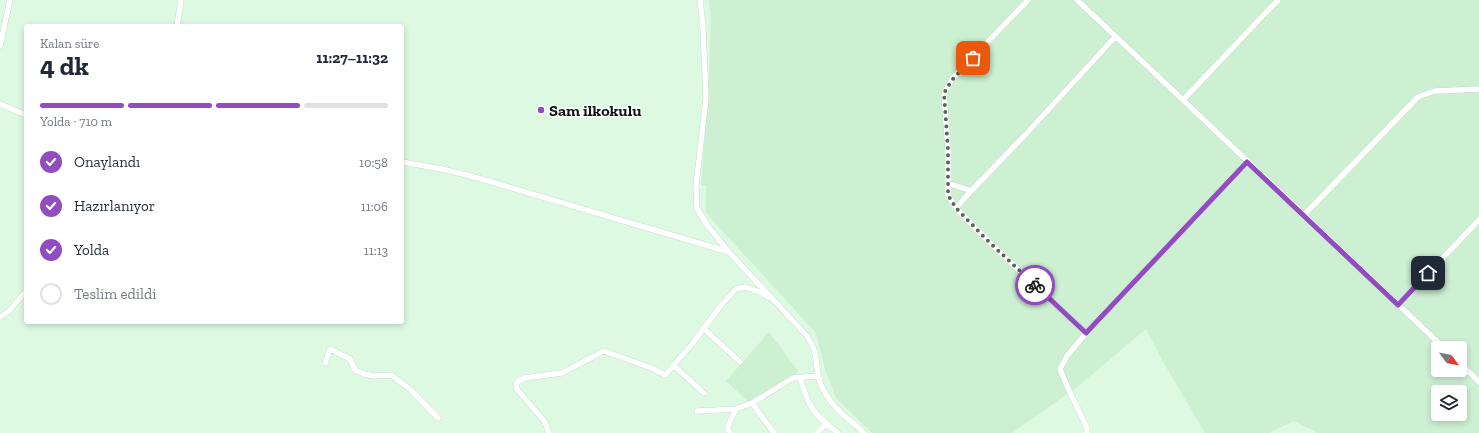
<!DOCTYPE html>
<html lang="tr">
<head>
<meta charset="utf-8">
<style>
	body { margin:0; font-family:"Zilla Slab",serif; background:#f2f2f3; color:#1f2937; height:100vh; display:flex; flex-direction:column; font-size:15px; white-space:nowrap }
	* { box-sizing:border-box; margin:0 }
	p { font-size:13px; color:#747a83 }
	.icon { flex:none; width:22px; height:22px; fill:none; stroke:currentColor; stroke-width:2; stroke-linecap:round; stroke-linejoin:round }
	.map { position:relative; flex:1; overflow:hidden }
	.panel { position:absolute; left:24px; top:24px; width:380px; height:300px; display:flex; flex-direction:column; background:#fff; border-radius:4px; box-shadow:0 2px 6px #0003 }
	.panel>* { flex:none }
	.needle { width:26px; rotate:123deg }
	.fabs { position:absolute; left:1431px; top:341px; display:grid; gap:8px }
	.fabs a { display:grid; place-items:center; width:36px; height:36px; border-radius:4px; background:#fff; box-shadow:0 2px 6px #0003; font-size:20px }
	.pin { position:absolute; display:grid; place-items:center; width:34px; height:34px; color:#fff; margin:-17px; border-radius:8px; box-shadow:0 2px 6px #0006 }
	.courier { position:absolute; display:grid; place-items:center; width:40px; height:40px; margin:-20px; border:3px solid #904cc0; border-radius:50%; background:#fff; color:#222; box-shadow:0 1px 5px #0007 }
	.head em { font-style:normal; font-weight:800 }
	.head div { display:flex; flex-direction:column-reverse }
	.head { display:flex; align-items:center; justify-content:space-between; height:68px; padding:0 16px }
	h1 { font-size:26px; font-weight:800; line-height:30px }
	.bar { display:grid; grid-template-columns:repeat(4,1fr); gap:6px 4px; align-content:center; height:48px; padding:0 16px }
	.bar i { height:5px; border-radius:3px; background:#e0e1e3 }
	.bar .current { background:#904cc0 }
	.bar p { grid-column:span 4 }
	ol { padding:0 16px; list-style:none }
	li { display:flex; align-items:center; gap:12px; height:44px }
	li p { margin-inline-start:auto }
	li .icon { padding:4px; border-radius:50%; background:#904cc0; color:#fff; stroke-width:4 }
	li:last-child { color:#747a83 }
	li i { width:22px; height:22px; border:2px solid #e0e1e3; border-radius:50% }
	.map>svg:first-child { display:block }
</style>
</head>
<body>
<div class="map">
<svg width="1479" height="433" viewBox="0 0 1479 433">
	<rect width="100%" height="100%" fill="#def9e2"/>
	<path fill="#cdefd2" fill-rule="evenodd" d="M709 0H1479V433H1318L1294 421 1269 433H1205L1162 360 1146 329 1077 387 1012 433H872L836 398 825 369 816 333 706 213V185H701L709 77 711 19ZM1438 348H1460V370H1438ZM1438 392H1460V414H1438Z
		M769 332 798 371 789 381 752 405 726 381Z"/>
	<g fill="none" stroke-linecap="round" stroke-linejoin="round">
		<defs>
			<path id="minor" d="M700 0 703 27 706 98 696 186 697 208 707 225 729 252 807 336C820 355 814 367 821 385 829 405 849 419 864 433
				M1028 0 952 79 944 93 948 150V195L956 208 989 242 1086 333
				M1077 0 1183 100 1444 348
				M177 26 181 0
				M0 46 10 0
				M1183 100 1278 0
				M0 104 26 115
				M402 162 442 169 478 178 729 252
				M948 183 971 191
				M956 208 971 191 1026 134 1115 37
				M1304 215 1418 97 1435 91 1479 89
				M1398 305 1479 220
				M0 317 8 312 26 291
				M703 328 740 362
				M325 363 330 349 350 359 355 370 364 374 374 376 391 375 410 389 438 418
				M1460 363 1479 382
				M673 365 704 393
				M800 378C809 408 813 414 838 433
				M752 403 774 433
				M697 411 736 409
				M549 433 545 422 516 388 517 382 524 378 562 373 604 351 654 369 665 375 692 344 723 303 736 289 745 287 760 292 768 297
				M730 433 727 428 736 409 752 403 793 378 818 376
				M817 433 826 424
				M1087 433V428L1067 386 1060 369 1067 356 1086 333 1247 162"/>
		</defs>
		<use href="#minor" stroke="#b4ceb8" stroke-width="6"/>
		<use href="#minor" stroke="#fff" stroke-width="5.5"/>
	</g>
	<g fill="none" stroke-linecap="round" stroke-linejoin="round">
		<path stroke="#57665a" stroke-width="4" stroke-dasharray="0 7.2" d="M973 58 952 80 944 93 948 150V195L956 208 989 242 1035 285"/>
		<path stroke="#904cc0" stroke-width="5" d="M1035 285 1086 333 1247 162 1398 305 1428 273"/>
	</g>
	<circle fill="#904cc0" stroke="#fff" stroke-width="1.5" cx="541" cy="110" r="4"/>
	<g text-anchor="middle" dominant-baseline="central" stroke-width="3" stroke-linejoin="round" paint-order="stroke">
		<g font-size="16" font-weight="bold" fill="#0e1710" stroke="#fff" text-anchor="start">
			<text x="549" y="110">Sam ilkokulu</text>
		</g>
	</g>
</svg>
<div class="fabs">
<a><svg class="needle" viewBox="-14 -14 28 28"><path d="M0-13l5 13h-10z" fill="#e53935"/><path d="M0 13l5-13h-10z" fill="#747a83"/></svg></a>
<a><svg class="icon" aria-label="layers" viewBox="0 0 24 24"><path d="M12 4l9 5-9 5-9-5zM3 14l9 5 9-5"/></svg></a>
</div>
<div class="pin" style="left:973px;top:58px;background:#ea580c"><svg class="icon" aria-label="bag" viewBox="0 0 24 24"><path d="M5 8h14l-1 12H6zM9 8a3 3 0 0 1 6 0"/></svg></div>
<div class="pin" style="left:1428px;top:273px;background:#1f2937"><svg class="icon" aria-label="home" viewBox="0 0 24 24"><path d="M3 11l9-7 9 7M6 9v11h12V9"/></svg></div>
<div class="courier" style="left:1035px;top:285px"><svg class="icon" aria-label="bike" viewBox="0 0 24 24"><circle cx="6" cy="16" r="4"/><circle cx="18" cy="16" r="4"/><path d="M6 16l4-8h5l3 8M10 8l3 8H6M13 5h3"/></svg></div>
<section class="panel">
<div class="head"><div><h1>4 dk</h1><p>Kalan süre</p></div><em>11:27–11:32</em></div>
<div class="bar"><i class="current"></i><i class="current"></i><i class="current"></i><i></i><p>Yolda · 710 m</p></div>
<ol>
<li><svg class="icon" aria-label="check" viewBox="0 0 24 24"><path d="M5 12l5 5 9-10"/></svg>Onaylandı<p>10:58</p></li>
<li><svg class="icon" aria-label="check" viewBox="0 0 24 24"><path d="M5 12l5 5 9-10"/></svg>Hazırlanıyor<p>11:06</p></li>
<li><svg class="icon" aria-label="check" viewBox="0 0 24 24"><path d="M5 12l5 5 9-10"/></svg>Yolda<p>11:13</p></li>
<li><i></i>Teslim edildi</li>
</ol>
</section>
</div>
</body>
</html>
